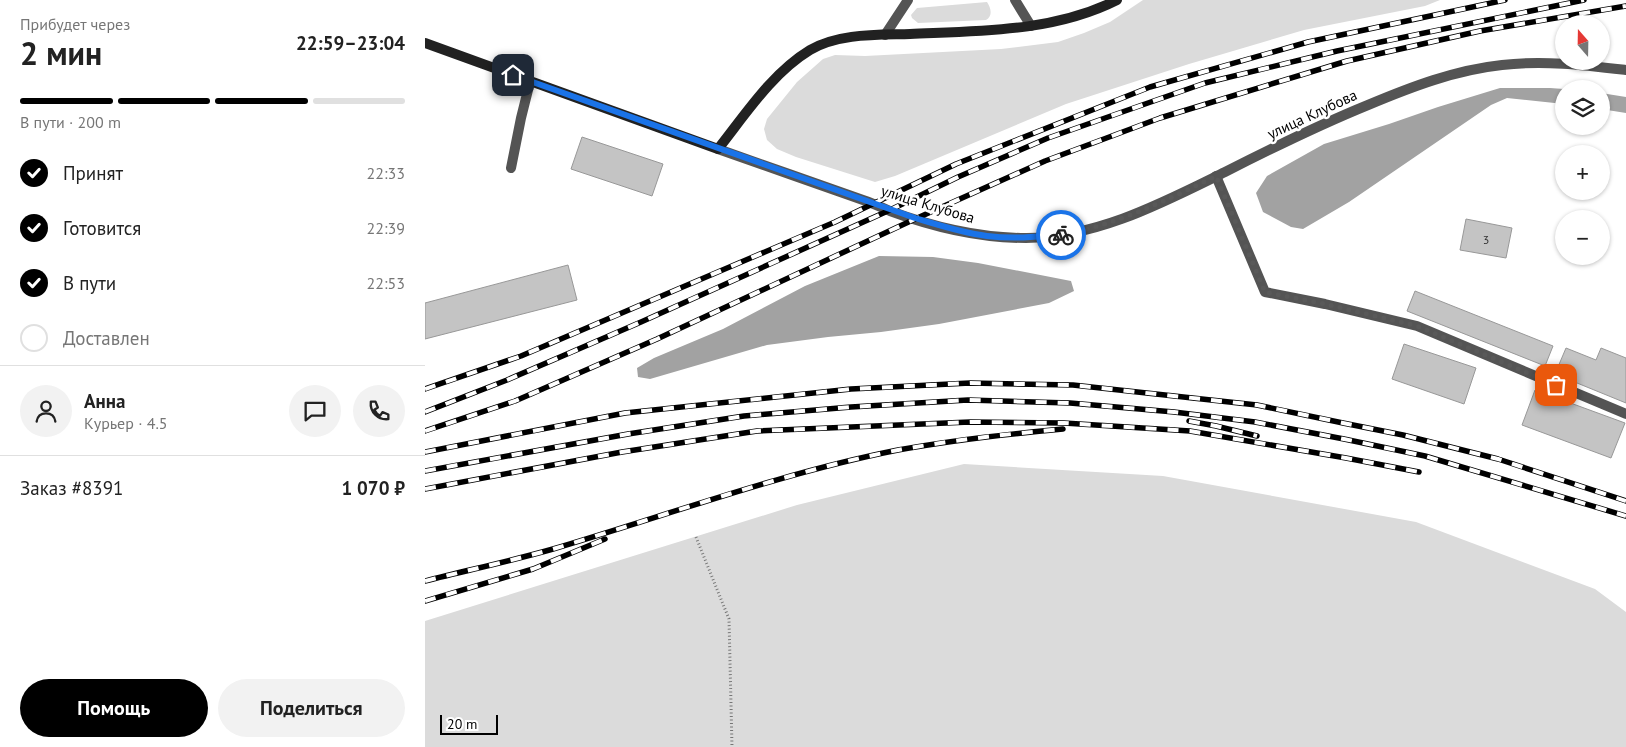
<!DOCTYPE html>
<html lang="ru">
<head>
<meta charset="utf-8">
<style>
	body { margin:0; font-family:"PT Sans",sans-serif; background:#f2f2f2; color:#222; height:100vh; display:flex; flex-direction:column; font-size:19px; white-space:nowrap }
	* { box-sizing:border-box; margin:0 }
	p { font-size:16px; color:#767676 }
	.icon { flex:none; width:28px; height:28px; fill:none; stroke:currentColor; stroke-width:2; stroke-linecap:round; stroke-linejoin:round }
	.map { position:relative; flex:1; overflow:hidden }
	.drawer { display:flex; flex-direction:column; background:#fff; width:425px }
	.drawer>* { flex:none }
	.needle { width:32px; rotate:340deg }
	.fabs { position:absolute; left:1130px; top:15px; display:grid; gap:10px }
	.fabs a { display:grid; place-items:center; width:55px; height:55px; border-radius:50%; background:#fff; box-shadow:0 1px 4px #0004; font-size:25px }
	.scale { position:absolute; left:15px; bottom:12px; width:58px; box-sizing:border-box; padding-left:5px; border:2px solid #000; border-top:0; font-size:14px; line-height:18px; white-space:nowrap; color:#000; -webkit-text-stroke:4px #fff; paint-order:stroke }
	.pin { position:absolute; display:grid; place-items:center; width:42px; height:42px; color:#fff; margin:-21px; border-radius:10px; box-shadow:0 2px 8px #0006 }
	.courier { position:absolute; display:grid; place-items:center; width:50px; height:50px; margin:-25px; border:4px solid #1a73e8; border-radius:50%; background:#fff; color:#222; box-shadow:0 1px 6px #0007 }
	.head em { font-style:normal; font-weight:800 }
	.head div { display:flex; flex-direction:column-reverse }
	.head { display:flex; align-items:center; justify-content:space-between; height:85px; padding:0 20px }
	h1 { font-size:32px; font-weight:800; line-height:38px }
	.bar { display:grid; grid-template-columns:repeat(4,1fr); gap:8px 5px; align-content:center; height:60px; padding:0 20px }
	.bar i { height:6px; border-radius:4px; background:#e0e0e0 }
	.bar .on { background:#000 }
	.bar p { grid-column:span 4 }
	.line { display:flex; align-items:center; gap:12px; padding:0 20px; border-top:1px solid #e0e0e0 }
	.line div { flex:1 }
	.round { display:grid; place-items:center; flex:none; width:52px; height:52px; border-radius:26px; background:#f2f2f2 }
	ol { padding:0 20px; list-style:none }
	li { display:flex; align-items:center; gap:15px; height:55px }
	li p { margin-inline-start:auto }
	li .icon { padding:5px; border-radius:50%; background:#000; color:#fff; stroke-width:4 }
	li:last-child { color:#767676 }
	li i { width:28px; height:28px; border:2px solid #e0e0e0; border-radius:50% }
	.button { display:flex; gap:10px; margin-top:auto; padding:10px 20px }
	.button a { flex:1; height:58px; border-radius:30px; background:#000; color:#fff; font-size:20px; font-weight:800; line-height:58px; text-align:center }
	.button a+a { background:#f2f2f2; color:#222 }
	main { display:flex; flex:1; min-height:0 }
	.map>svg:first-child { display:block }
</style>
</head>
<body>
<main>
<section class="drawer">
<div class="head"><div><h1>2 мин</h1><p>Прибудет через</p></div><em>22:59–23:04</em></div>
<div class="bar"><i class="on"></i><i class="on"></i><i class="on"></i><i></i><p>В пути · 200 m</p></div>
<ol>
<li><svg class="icon" aria-label="check" viewBox="0 0 24 24"><path d="M5 12l5 5 9-10"/></svg>Принят<p>22:33</p></li>
<li><svg class="icon" aria-label="check" viewBox="0 0 24 24"><path d="M5 12l5 5 9-10"/></svg>Готовится<p>22:39</p></li>
<li><svg class="icon" aria-label="check" viewBox="0 0 24 24"><path d="M5 12l5 5 9-10"/></svg>В пути<p>22:53</p></li>
<li><i></i>Доставлен</li>
</ol>
<div class="line" style="height:90px"><a class="round"><svg class="icon" aria-label="person" viewBox="0 0 24 24"><circle cx="12" cy="8" r="4"/><path d="M4 21q1-7 8-7t8 7"/></svg></a><div><b>Анна</b><p>Курьер · 4.5</p></div><a class="round"><svg class="icon" aria-label="chat" viewBox="0 0 24 24"><path d="M4 5h16v11H9l-5 4z"/></svg></a><a class="round"><svg class="icon" aria-label="phone" viewBox="0 0 24 24"><path d="M5 4h4l2 5-3 2q2 4 5 5l2-3 5 2v4C11 20 4 13 5 4z"/></svg></a></div>
<div class="line" style="height:65px"><div>Заказ #8391</div><b>1 070 ₽</b></div>
<div class="button"><a>Помощь</a><a>Поделиться</a></div>
</section>
<div class="map">
<svg width="1201" height="747" viewBox="0 0 1201 747">
	<rect width="100%" height="100%" fill="#fff"/>
	<path fill="#dbdbdb" d="M718 0H1015L1000 6 879 30 764 64 641 104 470 176 450 182 371 157 352 149 342 140 339 129 342 119 372 82 398 59 410 55 440 56 576 49 633 42 659 33 685 22Z
		M562 2C566 8 568 16 561 20L493 23 487 18 486 15 492 8Z
		M539 464 738 476 991 522 1170 589 1201 612V747H0V621L372 505Z"/>
	<path fill="#a2a2a2" d="M1075 88H1125L1139 89V104L1082 98 1066 105 924 202 878 229 866 227 838 212 831 193 842 176 899 144 964 124 1013 107Z
		M1176 93 1201 97V113L1176 109Z
		M454 256 508 257 553 263 646 281 649 291 624 303 514 324 456 332 403 337 342 345 225 379 213 377 212 368 229 358 298 329 380 286Z"/>
	<path fill="#c4c4c4" stroke="#989898" d="M157 137 238 164 227 196 146 169Z
		M1041 219 1087 228 1081 258 1035 250Z
		M143 265 152 300 0 339V303Z
		M990 291 1128 346 1120 366 982 311Z
		M979 344 1051 368 1039 404 967 379Z
		M1141 348 1171 360 1176 348 1201 358V403L1130 374Z
		M1110 390 1200 423 1186 458 1097 425Z"/>
	<g fill="none" stroke-linecap="round" stroke-linejoin="round">
		<path stroke="#767676" stroke-width="3" stroke-dasharray="1 2.5" stroke-linecap="butt" d="M271 537 304 619 307 747"/>
		<path stroke="#545454" stroke-width="10" d="M590 0 606 26
			M460 35 483 0
			M86 168 96 118 105 82
			M791 176 840 292 900 304 992 326 1201 414"/>
		<path stroke="#545454" stroke-width="10" d="M293 149C341 166 390 183 438 200 447 203 456 207 465 211 508 227 555 238 601 238 673 237 737 203 800 172 847 148 894 125 943 105 986 87 1030 70 1077 65 1118 60 1159 65 1201 70"/>
		<path stroke="#212121" stroke-width="10" d="M0 43 293 149C320 115 347 73 385 50 414 33 453 35 485 34 554 31 629 32 692 0"/>
		<defs>
			<path id="rail" d="M0 389 96 356 410 222 531 164 725 87 883 42 1080 0
				M0 412 82 380 216 322 465 210 533 177 623 138 780 83 912 51 1159 0
				M764 421 791 426 832 436
				M0 431 90 401 232 339 490 219 620 161 735 118 922 61 1055 31 1201 6
				M0 452 200 413 426 389 545 383 648 385 832 405 918 423 978 435 1073 459 1201 501
				M0 471 203 434 319 416 426 407 543 400 645 403 749 412 830 422 919 439 1000 456 1201 516
				M0 489 197 452 332 431 545 422 639 423 765 431 921 458 994 472
				M0 581C43 570 86 561 128 549 243 515 356 473 473 450 528 440 583 434 638 429
				M0 601 108 569 180 539"/>
		</defs>
		<use href="#rail" stroke="#000" stroke-width="5.5"/>
		<use href="#rail" stroke="#fff" stroke-width="4" stroke-dasharray="11" stroke-linecap="butt"/>
	</g>
	<g fill="none" stroke-linecap="round" stroke-linejoin="round">
		<path stroke="#595959" stroke-width="5" stroke-dasharray="0 9" d="M636 235C646 235 656 231 666 228 710 216 750 196 791 176L840 292 900 304 992 326 1131 385"/>
		<path stroke="#1a73e8" stroke-width="6" d="M88 75 490 218C513 225 537 233 562 236 587 239 611 237 636 235"/>
	</g>
	<g text-anchor="middle" dominant-baseline="central" stroke-width="5" stroke-linejoin="round" paint-order="stroke">
		<g font-size="12" fill="#313131">
			<text x="1061" y="239">3</text>
		</g>
		<g font-size="15" fill="#000" stroke="#fff">
			<text transform="translate(887 114) rotate(-25)">улица Клубова</text>
			<text transform="translate(503 204) rotate(17)">улица Клубова</text>
		</g>
	</g>
</svg>
<div class="fabs">
<a><svg class="needle" viewBox="-14 -14 28 28"><path d="M0-13l5 13h-10z" fill="#e53935"/><path d="M0 13l5-13h-10z" fill="#767676"/></svg></a>
<a><svg class="icon" aria-label="layers" viewBox="0 0 24 24"><path d="M12 4l9 5-9 5-9-5zM3 14l9 5 9-5"/></svg></a>
<a>+</a>
<a>−</a>
</div>
<div class="scale">20 m</div>
<div class="pin" style="left:1131px;top:385px;background:#ea580c"><svg class="icon" aria-label="bag" viewBox="0 0 24 24"><path d="M5 8h14l-1 12H6zM9 8a3 3 0 0 1 6 0"/></svg></div>
<div class="pin" style="left:88px;top:75px;background:#1f2937"><svg class="icon" aria-label="home" viewBox="0 0 24 24"><path d="M3 11l9-7 9 7M6 9v11h12V9"/></svg></div>
<div class="courier" style="left:636px;top:235px"><svg class="icon" aria-label="bike" viewBox="0 0 24 24"><circle cx="6" cy="16" r="4"/><circle cx="18" cy="16" r="4"/><path d="M6 16l4-8h5l3 8M10 8l3 8H6M13 5h3"/></svg></div>
</div>
</main>
</body>
</html>
